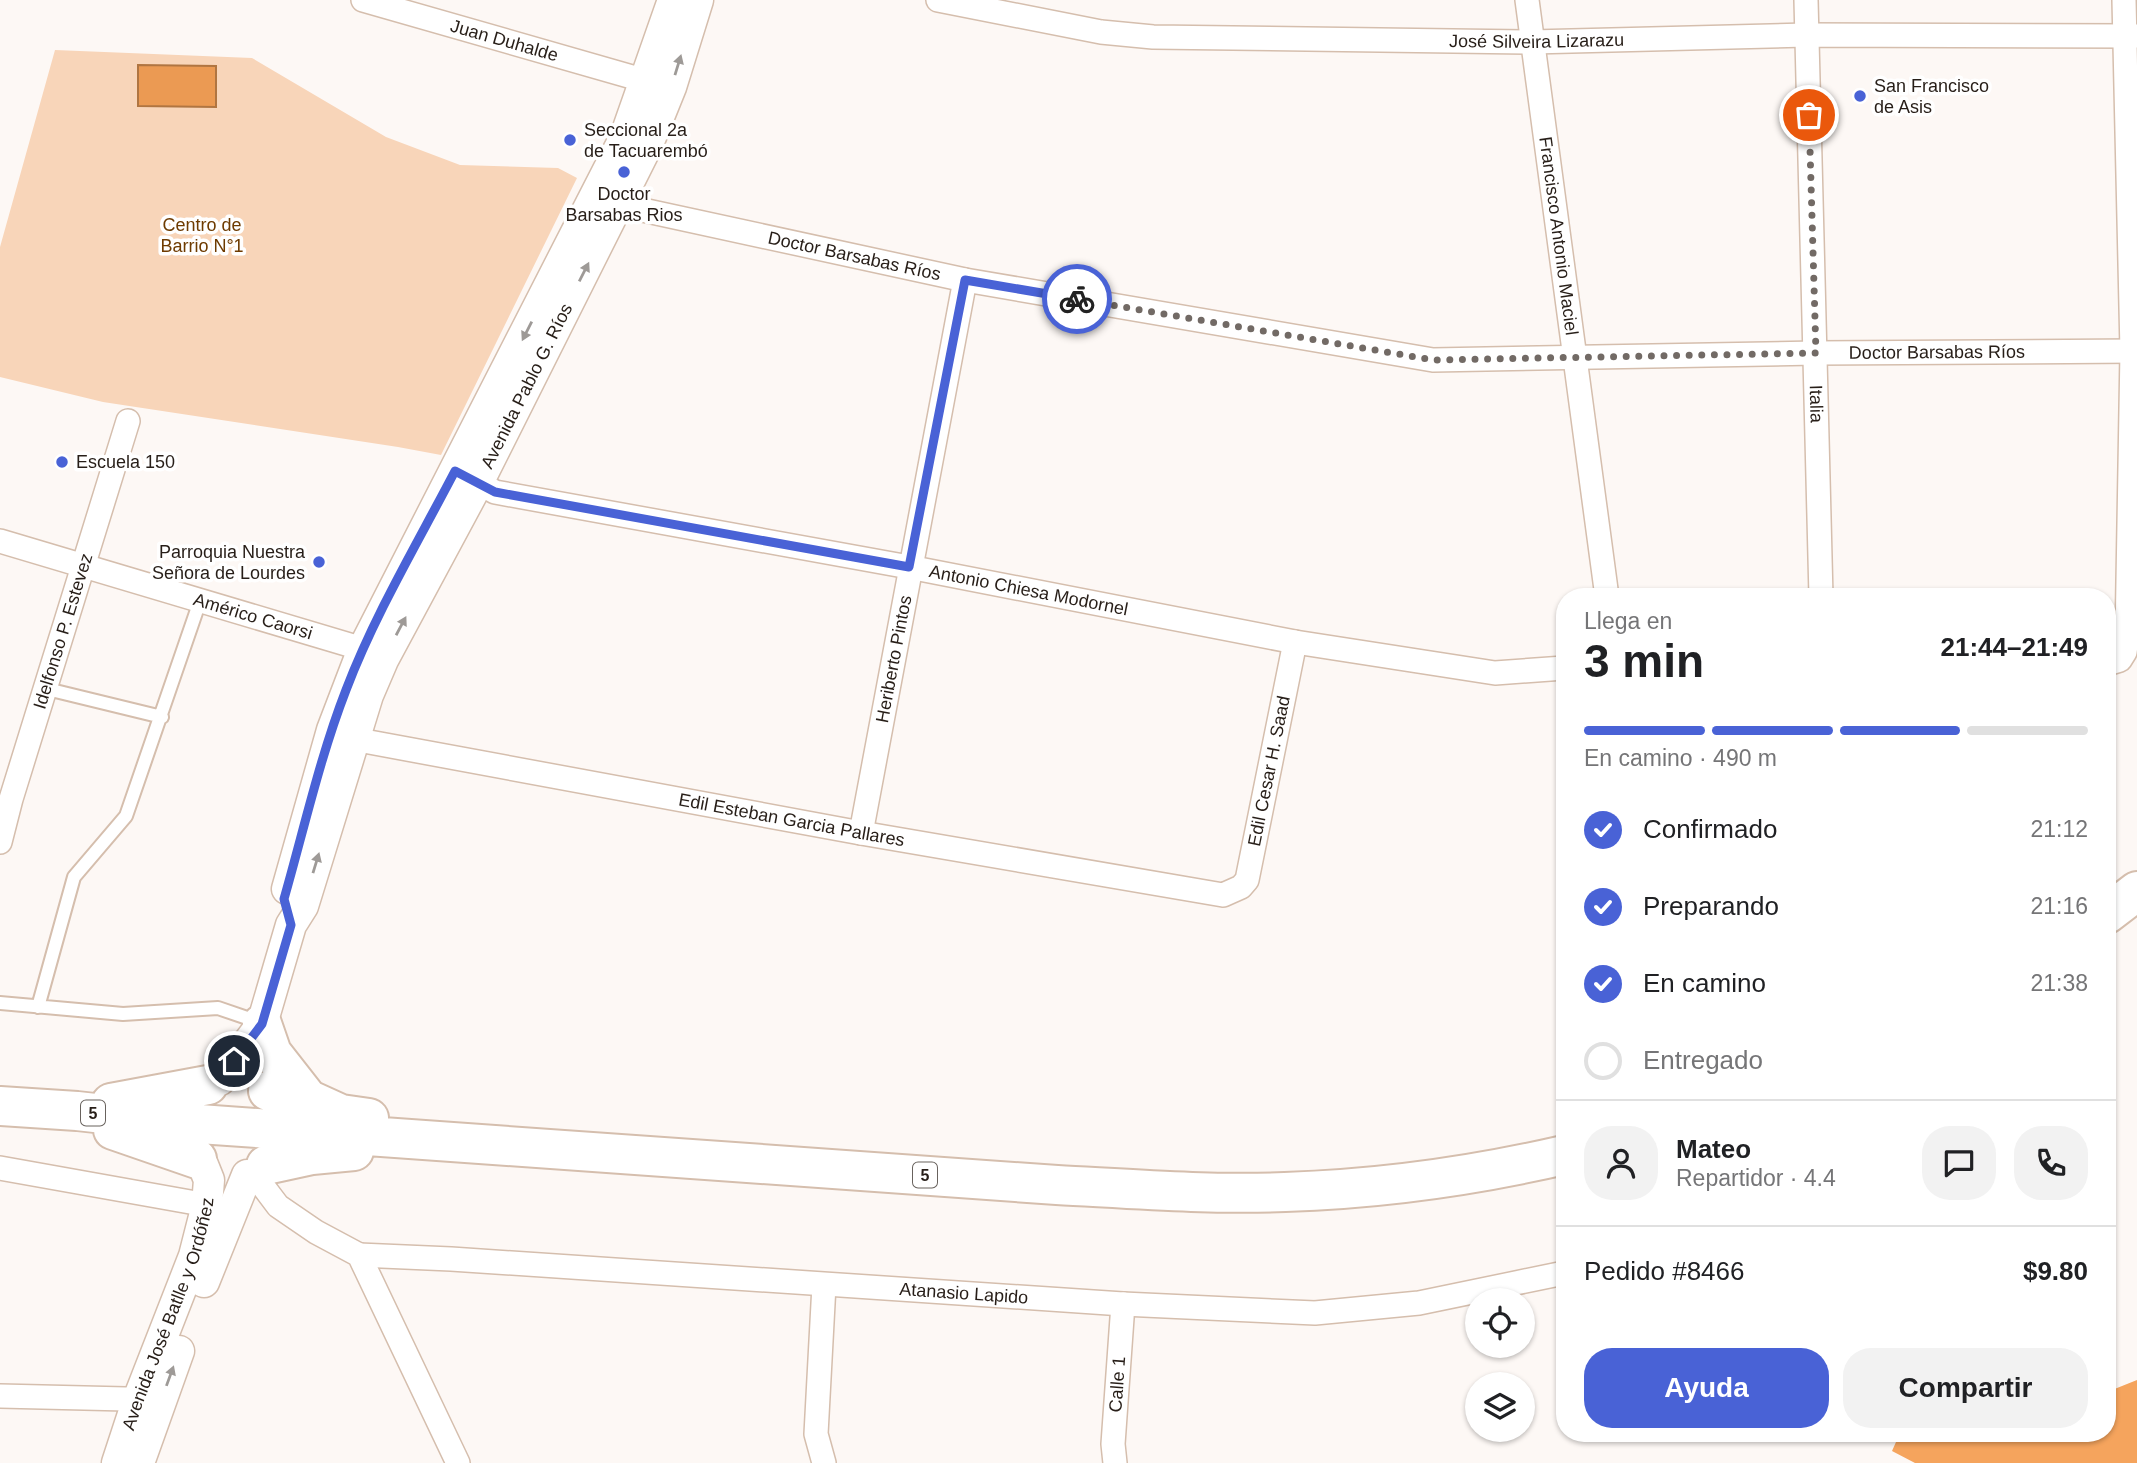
<!DOCTYPE html>
<html lang="es">
<head>
<meta charset="utf-8">
<style>
	body { margin:0; font-family:Helvetica,sans-serif; background:#f2f2f2; color:#202124; height:100vh; display:flex; flex-direction:column; font-size:26px; white-space:nowrap }
	* { box-sizing:border-box; margin:0 }
	p { font-size:23px; color:#757577 }
	.icon { flex:none; width:38px; height:38px; fill:none; stroke:currentColor; stroke-width:2; stroke-linecap:round; stroke-linejoin:round }
	.map { position:relative; flex:1; overflow:hidden }
	.drawer { position:absolute; left:1556px; top:588px; width:560px; height:854px; display:flex; flex-direction:column; background:#fff; border-radius:28px; box-shadow:0 2px 5px #0004 }
	.drawer>* { flex:none }
	.fabs { position:absolute; left:1465px; top:1288px; display:grid; gap:14px }
	.fabs a { display:grid; place-items:center; width:70px; height:70px; border-radius:50%; background:#fff; box-shadow:0 2px 5px #0004; font-size:35px }
	.pin { position:absolute; display:grid; place-items:center; width:60px; height:60px; color:#fff; margin:-30px; border:4px solid #fff; border-radius:50%; box-shadow:0 2px 7px #0007 }
	.courier { position:absolute; display:grid; place-items:center; width:70px; height:70px; margin:-35px; border:5px solid #4962d6; border-radius:50%; background:#fff; color:#222; box-shadow:0 2px 9px #0007 }
	.summary em { font-style:normal; font-weight:700 }
	.summary div { display:flex; flex-direction:column-reverse }
	.summary { display:flex; align-items:center; justify-content:space-between; height:119px; padding:0 28px }
	h1 { font-size:46px; font-weight:700; line-height:52px }
	.bar { display:grid; grid-template-columns:repeat(4,1fr); gap:10px 7px; align-content:center; height:84px; padding:0 28px }
	.bar i { height:9px; border-radius:5px; background:#e0e0e0 }
	.bar .on { background:#4962d6 }
	.bar p { grid-column:span 4 }
	.line { display:flex; align-items:center; gap:18px; padding:0 28px; border-top:2px solid #e0e0e0 }
	.line div { flex:1 }
	.round { display:grid; place-items:center; flex:none; width:74px; height:74px; border-radius:28px; background:#f2f2f2 }
	ol { padding:0 28px; list-style:none }
	li { display:flex; align-items:center; gap:21px; height:77px }
	li p { margin-inline-start:auto }
	li .icon { padding:7px; border-radius:50%; background:#4962d6; color:#fff; stroke-width:4 }
	li:last-child { color:#757577 }
	li i { width:38px; height:38px; border:4px solid #e0e0e0; border-radius:50% }
	.action { display:flex; gap:14px; margin-top:auto; padding:14px 28px }
	.action a { flex:1; height:80px; border-radius:28px; background:#4962d6; color:#fff; font-size:28px; font-weight:700; line-height:80px; text-align:center }
	.action a+a { background:#f2f2f2; color:#202124 }
	.map>svg:first-child { display:block }
</style>
</head>
<body>
<div class="map">
<svg width="2137" height="1463" viewBox="0 0 2137 1463">
	<rect width="100%" height="100%" fill="#fdf8f5"/>
	<path fill="#f8d5b9" d="M55 50 252 58 386 137 460 165 558 168 577 178 441 455 398 447 103 402 0 377V247Z"/>
	<path fill="#f5a45d" d="M2137 1380V1463H1915L1892 1451 1900 1433H2107V1392Z"/>
	<path fill="#eb9a53" stroke="#b07541" stroke-width="2" d="M138 65 216 66V107L138 106Z"/>
	<g fill="none" stroke-linecap="round" stroke-linejoin="round">
		<defs>
			<path id="service" d="M47 689 162 717
				M0 1003 123 1014 218 1008 259 1022
				M38 1007 74 877 126 816 200 601"/>
			<g id="minor">
				<path id="s1" d="M363 0 646 81"/>
				<path id="s2" d="M938 0 1101 32 1153 37 1532 42 1806 35 2137 36"/>
				<path id="s3" d="M1527 0 1607 597"/>
				<path id="s4" d="M1806 0 1821 597"/>
				<path id="s5" d="M620 199 638 209 965 280 1433 360 1816 353 2137 351"/>
				<path id="s6" d="M464 475 495 492 909 567 1295 642 1495 673 1564 668"/>
				<path id="s7" d="M0 541 363 649 375 655"/>
				<path d="M2107 664 2120 660 2125 652 2127 639 2132 351 2124 0"/>
				<path id="s8" d="M353 739 861 833 1223 895 1241 887 1247 880 1295 642"/>
				<path id="s9" d="M861 833 965 280"/>
				<path id="s10" d="M0 842 11 799 128 421"/>
				<path d="M0 1168 207 1205"/>
				<path d="M253 1173 278 1206 316 1232 359 1255 458 1463"/>
				<path id="s11" d="M359 1255 451 1259 1123 1304 1315 1313 1419 1303 1564 1273"/>
				<path d="M0 1396 126 1399 151 1407"/>
				<path d="M824 1463 816 1434 824 1285"/>
				<path id="s12" d="M1115 1463 1113 1444 1123 1304"/>
			</g>
			<g id="tertiary">
				<path d="M287 889 332 730 363 649 625 137 673 0"/>
				<path id="s13" d="M264 1046 262 1024 291 925 303 906 368 695 383 660 478 483 648 144 671 87 698 0"/>
				<path d="M220 1080 262 1024"/>
				<path d="M204 1282 247 1175"/>
				<path id="s14" d="M117 1463 137 1402 194 1256 207 1205 209 1180 203 1165"/>
				<path d="M139 1463 179 1351"/>
			</g>
			<path id="trunk" d="M2107 914 2137 891
				M262 1024 272 1053 308 1099
				M268 1091 308 1099 341 1114 369 1118
				M111 1103 208 1085
				M0 1106 77 1111 185 1123 1057 1185C1133 1189 1209 1195 1285 1192 1379 1189 1473 1176 1564 1155
				M113 1130 197 1159
				M266 1165 312 1155 354 1151"/>
		</defs>
		<use href="#service" stroke="#d5bead" stroke-width="16"/>
		<use href="#minor" stroke="#d5bead" stroke-width="26"/>
		<use href="#tertiary" stroke="#d5bead" stroke-width="33"/>
		<use href="#trunk" stroke="#d5bead" stroke-width="42"/>
		<use href="#service" stroke="#fff" stroke-width="12"/>
		<use href="#minor" stroke="#fff" stroke-width="23"/>
		<use href="#tertiary" stroke="#fff" stroke-width="30"/>
		<use href="#trunk" stroke="#fff" stroke-width="38"/>
	</g>
	<defs><path id="oneway-solid" d="M-6-.8H1V-3.2L6.5 0L1 3.2V.8H-6Z" transform="scale(1.75)"/></defs>
	<g fill="#9e9a97">
		<use href="#oneway-solid" transform="translate(678 65) rotate(-73)"/>
		<use href="#oneway-solid" transform="translate(584 272) rotate(-63)"/>
		<use href="#oneway-solid" transform="translate(527 331) rotate(117)"/>
		<use href="#oneway-solid" transform="translate(401 626) rotate(-62)"/>
		<use href="#oneway-solid" transform="translate(316 863) rotate(-73)"/>
		<use href="#oneway-solid" transform="translate(170 1376) rotate(-70)"/>
	</g>
	<g fill="none" stroke-linecap="round" stroke-linejoin="round">
		<path stroke="#726a65" stroke-width="7" stroke-dasharray="0 12.6" d="M1077 299 1433 360 1816 353 1809 115"/>
		<path stroke="#4962d6" stroke-width="9" d="M234 1061 262 1024 291 925 284 899C304 829 320 757 346 690 375 614 418 542 455 471L495 492 909 567 965 280 1077 299"/>
	</g>
	<g fill="#4962d6" stroke="#fff" stroke-width="2.5">
		<circle cx="1860" cy="96" r="7"/>
		<circle cx="570" cy="140" r="7"/>
		<circle cx="624" cy="172" r="7"/>
		<circle cx="62" cy="462" r="7"/>
		<circle cx="319" cy="562" r="7"/>
	</g>
	<g text-anchor="middle" dominant-baseline="central" stroke-width="7" stroke-linejoin="round" paint-order="stroke">
		<g fill="#fff" stroke="#68625d" stroke-width="2">
			<rect x="81" y="1100.5" width="24" height="25" rx="5"/>
			<rect x="913" y="1162.5" width="24" height="25" rx="5"/>
		</g>
		<g font-size="16" font-weight="bold" fill="#271e18">
			<text x="93" y="1113">5</text>
			<text x="925" y="1175">5</text>
		</g>
		<g font-size="18" fill="#271e18" stroke="#fff">
			<text stroke="none"><textPath href="#s1" startOffset="147">Juan Duhalde</textPath></text>
			<text stroke="none"><textPath href="#s2" startOffset="602">José Silveira Lizarazu</textPath></text>
			<text stroke="none"><textPath href="#s3" startOffset="238">Francisco Antonio Maciel</textPath></text>
			<text stroke="none"><textPath href="#s5" startOffset="242">Doctor Barsabas Ríos</textPath></text>
			<text stroke="none"><textPath href="#s5" startOffset="1334">Doctor Barsabas Ríos</textPath></text>
			<text stroke="none"><textPath href="#s13" startOffset="716">Avenida Pablo G. Ríos</textPath></text>
			<text stroke="none"><textPath href="#s4" startOffset="404">Italia</textPath></text>
			<text stroke="none"><textPath href="#s6" startOffset="578">Antonio Chiesa Modornel</textPath></text>
			<text stroke="none"><textPath href="#s7" startOffset="264">Américo Caorsi</textPath></text>
			<text stroke="none"><textPath href="#s10" startOffset="220">Idelfonso P. Estevez</textPath></text>
			<text stroke="none"><textPath href="#s9" startOffset="177">Heriberto Pintos</textPath></text>
			<text stroke="none"><textPath href="#s8" startOffset="1024">Edil Cesar H. Saad</textPath></text>
			<text stroke="none"><textPath href="#s8" startOffset="446">Edil Esteban Garcia Pallares</textPath></text>
			<text stroke="none"><textPath href="#s11" startOffset="606">Atanasio Lapido</textPath></text>
			<text stroke="none"><textPath href="#s14" startOffset="158">Avenida José Batlle y Ordóñez</textPath></text>
			<text stroke="none"><textPath href="#s12" startOffset="79">Calle 1</textPath></text>
		</g>
		<g font-size="18" fill="#271e18" stroke="#fff" text-anchor="start">
			<text x="1874" y="86">San Francisco<tspan x="1874" dy="21">de Asis</tspan></text>
			<text x="584" y="130">Seccional 2a<tspan x="584" dy="21">de Tacuarembó</tspan></text>
			<text x="624" y="194" text-anchor="middle">Doctor<tspan x="624" dy="21">Barsabas Rios</tspan></text>
			<text x="76" y="462">Escuela 150</text>
			<text x="305" y="552" text-anchor="end">Parroquia Nuestra<tspan x="305" dy="21">Señora de Lourdes</tspan></text>
		</g>
		<g font-size="18" fill="#6e3b00" stroke="#fff">
			<text x="202" y="225">Centro de<tspan x="202" dy="21">Barrio N°1</tspan></text>
		</g>
	</g>
</svg>
<div class="fabs">
<a><svg class="icon" aria-label="locate" viewBox="0 0 24 24"><circle cx="12" cy="12" r="6"/><path d="M12 2v4M12 18v4M2 12h4M18 12h4"/></svg></a>
<a><svg class="icon" aria-label="layers" viewBox="0 0 24 24"><path d="M12 4l9 5-9 5-9-5zM3 14l9 5 9-5"/></svg></a>
</div>
<div class="pin" style="left:1809px;top:115px;background:#ea580c"><svg class="icon" aria-label="bag" viewBox="0 0 24 24"><path d="M5 8h14l-1 12H6zM9 8a3 3 0 0 1 6 0"/></svg></div>
<div class="pin" style="left:234px;top:1061px;background:#1f2937"><svg class="icon" aria-label="home" viewBox="0 0 24 24"><path d="M3 11l9-7 9 7M6 9v11h12V9"/></svg></div>
<div class="courier" style="left:1077px;top:299px"><svg class="icon" aria-label="bike" viewBox="0 0 24 24"><circle cx="6" cy="16" r="4"/><circle cx="18" cy="16" r="4"/><path d="M6 16l4-8h5l3 8M10 8l3 8H6M13 5h3"/></svg></div>
<section class="drawer">
<div class="summary"><div><h1>3 min</h1><p>Llega en</p></div><em>21:44–21:49</em></div>
<div class="bar"><i class="on"></i><i class="on"></i><i class="on"></i><i></i><p>En camino · 490 m</p></div>
<ol>
<li><svg class="icon" aria-label="check" viewBox="0 0 24 24"><path d="M5 12l5 5 9-10"/></svg>Confirmado<p>21:12</p></li>
<li><svg class="icon" aria-label="check" viewBox="0 0 24 24"><path d="M5 12l5 5 9-10"/></svg>Preparando<p>21:16</p></li>
<li><svg class="icon" aria-label="check" viewBox="0 0 24 24"><path d="M5 12l5 5 9-10"/></svg>En camino<p>21:38</p></li>
<li><i></i>Entregado</li>
</ol>
<div class="line" style="height:126px"><a class="round"><svg class="icon" aria-label="person" viewBox="0 0 24 24"><circle cx="12" cy="8" r="4"/><path d="M4 21q1-7 8-7t8 7"/></svg></a><div><b>Mateo</b><p>Repartidor · 4.4</p></div><a class="round"><svg class="icon" aria-label="chat" viewBox="0 0 24 24"><path d="M4 5h16v11H9l-5 4z"/></svg></a><a class="round"><svg class="icon" aria-label="phone" viewBox="0 0 24 24"><path d="M5 4h4l2 5-3 2q2 4 5 5l2-3 5 2v4C11 20 4 13 5 4z"/></svg></a></div>
<div class="line" style="height:91px"><div>Pedido #8466</div><b>$9.80</b></div>
<div class="action"><a>Ayuda</a><a>Compartir</a></div>
</section>
</div>
</body>
</html>
